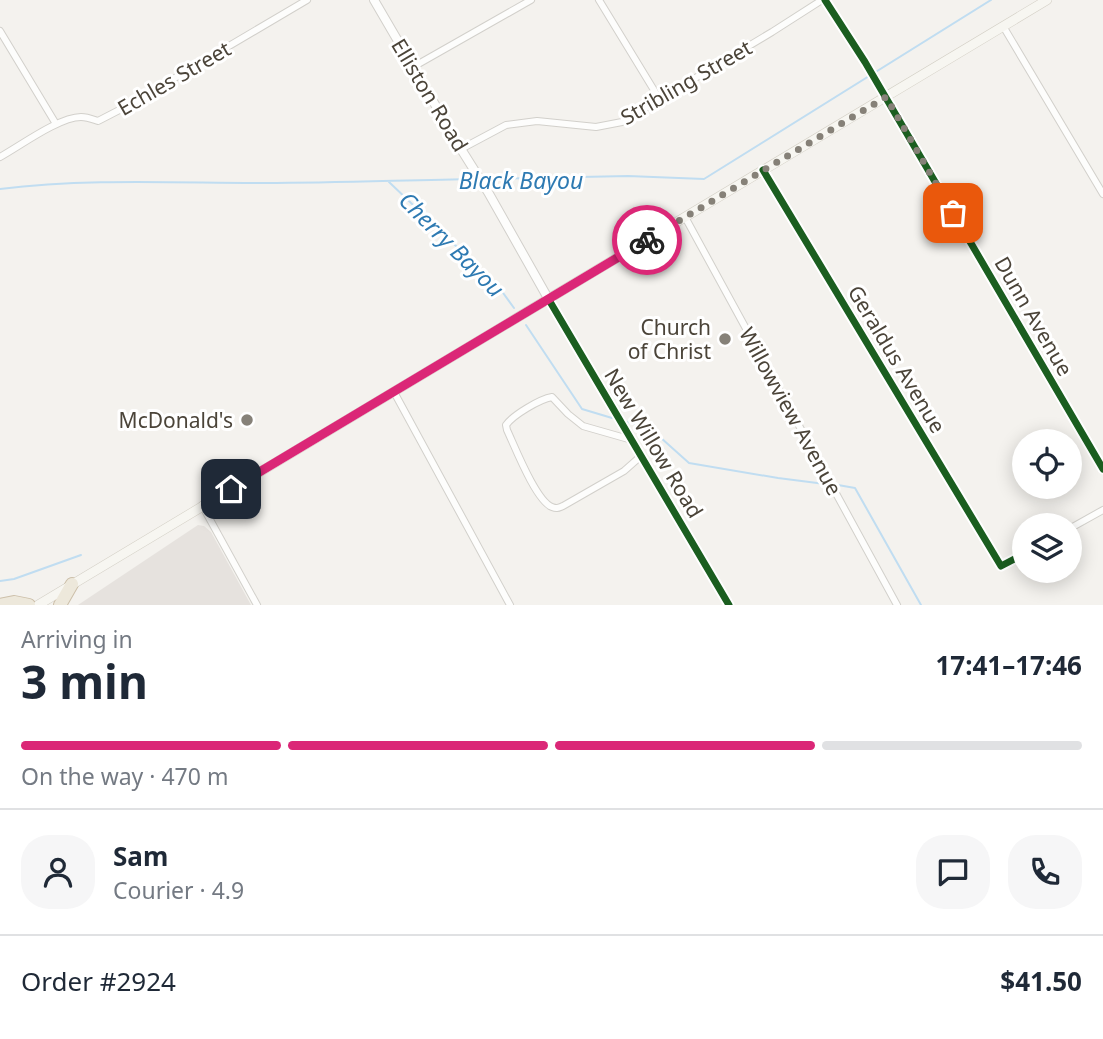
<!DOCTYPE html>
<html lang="en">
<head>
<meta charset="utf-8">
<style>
	body { margin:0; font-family:"Noto Sans",sans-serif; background:#f6f6f7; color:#1f2937; height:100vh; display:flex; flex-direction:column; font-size:26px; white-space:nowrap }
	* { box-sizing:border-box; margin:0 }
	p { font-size:23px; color:#747a83 }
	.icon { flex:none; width:38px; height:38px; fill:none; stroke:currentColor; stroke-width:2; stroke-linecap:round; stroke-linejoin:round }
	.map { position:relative; height:605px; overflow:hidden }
	.details { display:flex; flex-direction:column; background:#fff; flex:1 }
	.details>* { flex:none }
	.fabs { position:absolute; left:1012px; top:429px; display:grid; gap:14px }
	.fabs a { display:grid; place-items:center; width:70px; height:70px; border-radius:50%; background:#fff; box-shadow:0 4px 18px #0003; font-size:35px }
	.pin { position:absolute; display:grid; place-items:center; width:60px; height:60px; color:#fff; margin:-30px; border-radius:14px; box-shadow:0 4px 10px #0006 }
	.courier { position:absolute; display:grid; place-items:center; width:70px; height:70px; margin:-35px; border:5px solid #db2777; border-radius:50%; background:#fff; color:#222; box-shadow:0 2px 9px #0007 }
	.headline em { font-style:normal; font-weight:700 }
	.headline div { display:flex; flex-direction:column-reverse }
	.headline { display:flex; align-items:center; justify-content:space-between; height:119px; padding:0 21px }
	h1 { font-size:46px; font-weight:700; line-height:52px }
	.bar { display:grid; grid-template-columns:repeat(4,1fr); gap:10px 7px; align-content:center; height:84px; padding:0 21px }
	.bar i { height:9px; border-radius:5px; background:#e0e1e3 }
	.bar .on { background:#db2777 }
	.bar p { grid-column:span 4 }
	.line { display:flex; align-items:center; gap:18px; padding:0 21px; border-top:2px solid #e0e1e3 }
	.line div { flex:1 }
	.round { display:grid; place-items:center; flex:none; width:74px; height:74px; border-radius:28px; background:#f6f6f7 }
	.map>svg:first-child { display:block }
</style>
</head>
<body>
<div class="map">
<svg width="1103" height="605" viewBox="0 0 1103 605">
	<rect width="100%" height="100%" fill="#f4f2ee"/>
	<path fill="#e6e2de" d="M198 525 204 526 211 532 251 605H78Z"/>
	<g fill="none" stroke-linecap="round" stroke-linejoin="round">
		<path stroke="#c0ddf1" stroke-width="2" d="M483 179 628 176 704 179 991 0
			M389 182 498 286 514 308
			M0 189C88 178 177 183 265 183 336 183 407 180 477 179
			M526 325 582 409 612 418
			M628 422 651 429 689 463 778 478 825 484
			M838 485 855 488 921 605
			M0 581 14 579 81 555"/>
		<defs>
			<path id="minor" d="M599 0 660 100
				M825 0 865 62 1103 469
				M1003 26 1103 194
				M0 31 56 124
				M413 67 531 0
				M461 149 506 125 537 121 596 127 622 122 772 32 822 0
				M0 157C20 146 59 117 81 117 87 117 92 119 98 121L129 105 307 0
				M763 170 1001 566 1024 554
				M685 217 897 605
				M394 392 510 605
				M632 440 583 426 568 414 552 397C540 399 513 415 506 425L507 430C515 447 536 501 552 507 557 509 558 508 563 506L624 471 641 456
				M202 505 257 605
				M1069 529 1103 510"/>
			<path id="tertiary" d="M374 0 461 149 488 192 549 300"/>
			<path id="secondary" d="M549 300 729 605
				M38 605 1047 0"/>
			<path id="motorway" d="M0 605 14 602 29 605
				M60 605 72 584"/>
		</defs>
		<use href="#minor" stroke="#d2d0cb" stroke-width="8"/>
		<use href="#tertiary" stroke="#d2d0cb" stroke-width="10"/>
		<use href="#secondary" stroke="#d3cfc5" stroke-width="10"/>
		<use href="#motorway" stroke="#ccbfa9" stroke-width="14"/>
		<use href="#minor" stroke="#fdfdfc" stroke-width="6"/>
		<use href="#tertiary" stroke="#fdfdfc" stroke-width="8"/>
		<use href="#secondary" stroke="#f7f6f1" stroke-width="9"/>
		<use href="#motorway" stroke="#ede8db" stroke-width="12"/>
		<defs>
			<path id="cycleway" d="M825 0 865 62 1103 469
				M763 170 1001 566 1024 554
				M549 300 729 605"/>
		</defs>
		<use href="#cycleway" stroke="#fff" stroke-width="11"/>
		<use href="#cycleway" stroke="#1b5e20" stroke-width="7"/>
	</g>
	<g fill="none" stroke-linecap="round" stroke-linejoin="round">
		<path stroke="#868178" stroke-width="7" stroke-dasharray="0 12.6" d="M647 240 886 97 953 213"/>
		<path stroke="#db2777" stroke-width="9" d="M231 489 647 240"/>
	</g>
	<g fill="#868178" stroke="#fff" stroke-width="2.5">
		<circle cx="725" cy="339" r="7"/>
		<circle cx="247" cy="420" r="7"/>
	</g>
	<g text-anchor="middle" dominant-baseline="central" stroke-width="6" stroke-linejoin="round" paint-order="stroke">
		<g font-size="21" fill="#4b4439" stroke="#fff">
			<text transform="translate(174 78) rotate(-30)">Echles Street</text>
			<text transform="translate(686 82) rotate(-30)">Stribling Street</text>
			<text transform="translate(430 95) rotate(59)">Elliston Road</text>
			<text transform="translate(1034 316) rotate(60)">Dunn Avenue</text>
			<text transform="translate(897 359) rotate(59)">Geraldus Avenue</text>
			<text transform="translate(791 411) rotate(61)">Willowview Avenue</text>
			<text transform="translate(654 443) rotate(59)">New Willow Road</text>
		</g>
		<g font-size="21" fill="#4b4439" stroke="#fff" text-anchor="end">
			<text x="711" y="327">Church<tspan x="711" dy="24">of Christ</tspan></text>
			<text x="233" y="420">McDonald's</text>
		</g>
		<g font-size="23" font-style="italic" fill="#2e7ab2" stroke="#fff">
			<text x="521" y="180">Black Bayou</text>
			<text transform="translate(452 244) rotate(45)">Cherry Bayou</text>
		</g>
	</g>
</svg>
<div class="fabs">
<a><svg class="icon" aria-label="locate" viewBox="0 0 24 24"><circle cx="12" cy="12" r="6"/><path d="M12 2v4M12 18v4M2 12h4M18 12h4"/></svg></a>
<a><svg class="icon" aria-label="layers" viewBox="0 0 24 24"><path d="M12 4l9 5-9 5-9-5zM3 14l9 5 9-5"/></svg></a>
</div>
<div class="pin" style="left:953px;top:213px;background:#ea580c"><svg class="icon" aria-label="bag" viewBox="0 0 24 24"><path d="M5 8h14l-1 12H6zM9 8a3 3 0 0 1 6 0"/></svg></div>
<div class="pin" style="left:231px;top:489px;background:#1f2937"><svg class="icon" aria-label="home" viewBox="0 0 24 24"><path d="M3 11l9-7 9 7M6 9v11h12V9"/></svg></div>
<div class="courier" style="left:647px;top:240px"><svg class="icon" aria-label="bike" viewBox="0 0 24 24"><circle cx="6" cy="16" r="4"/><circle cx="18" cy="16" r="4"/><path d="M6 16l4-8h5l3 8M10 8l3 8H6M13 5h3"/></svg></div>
</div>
<section class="details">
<div class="headline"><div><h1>3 min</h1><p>Arriving in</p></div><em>17:41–17:46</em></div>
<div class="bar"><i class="on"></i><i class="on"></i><i class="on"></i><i></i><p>On the way · 470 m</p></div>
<div class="line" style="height:126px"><a class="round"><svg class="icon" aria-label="person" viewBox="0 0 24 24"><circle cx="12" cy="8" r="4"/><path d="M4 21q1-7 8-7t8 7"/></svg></a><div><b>Sam</b><p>Courier · 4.9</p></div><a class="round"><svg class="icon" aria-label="chat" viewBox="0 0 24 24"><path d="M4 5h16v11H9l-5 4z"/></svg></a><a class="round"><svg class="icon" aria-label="phone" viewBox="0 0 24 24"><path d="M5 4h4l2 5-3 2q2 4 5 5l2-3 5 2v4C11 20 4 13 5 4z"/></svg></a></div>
<div class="line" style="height:91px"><div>Order #2924</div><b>$41.50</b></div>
</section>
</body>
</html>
